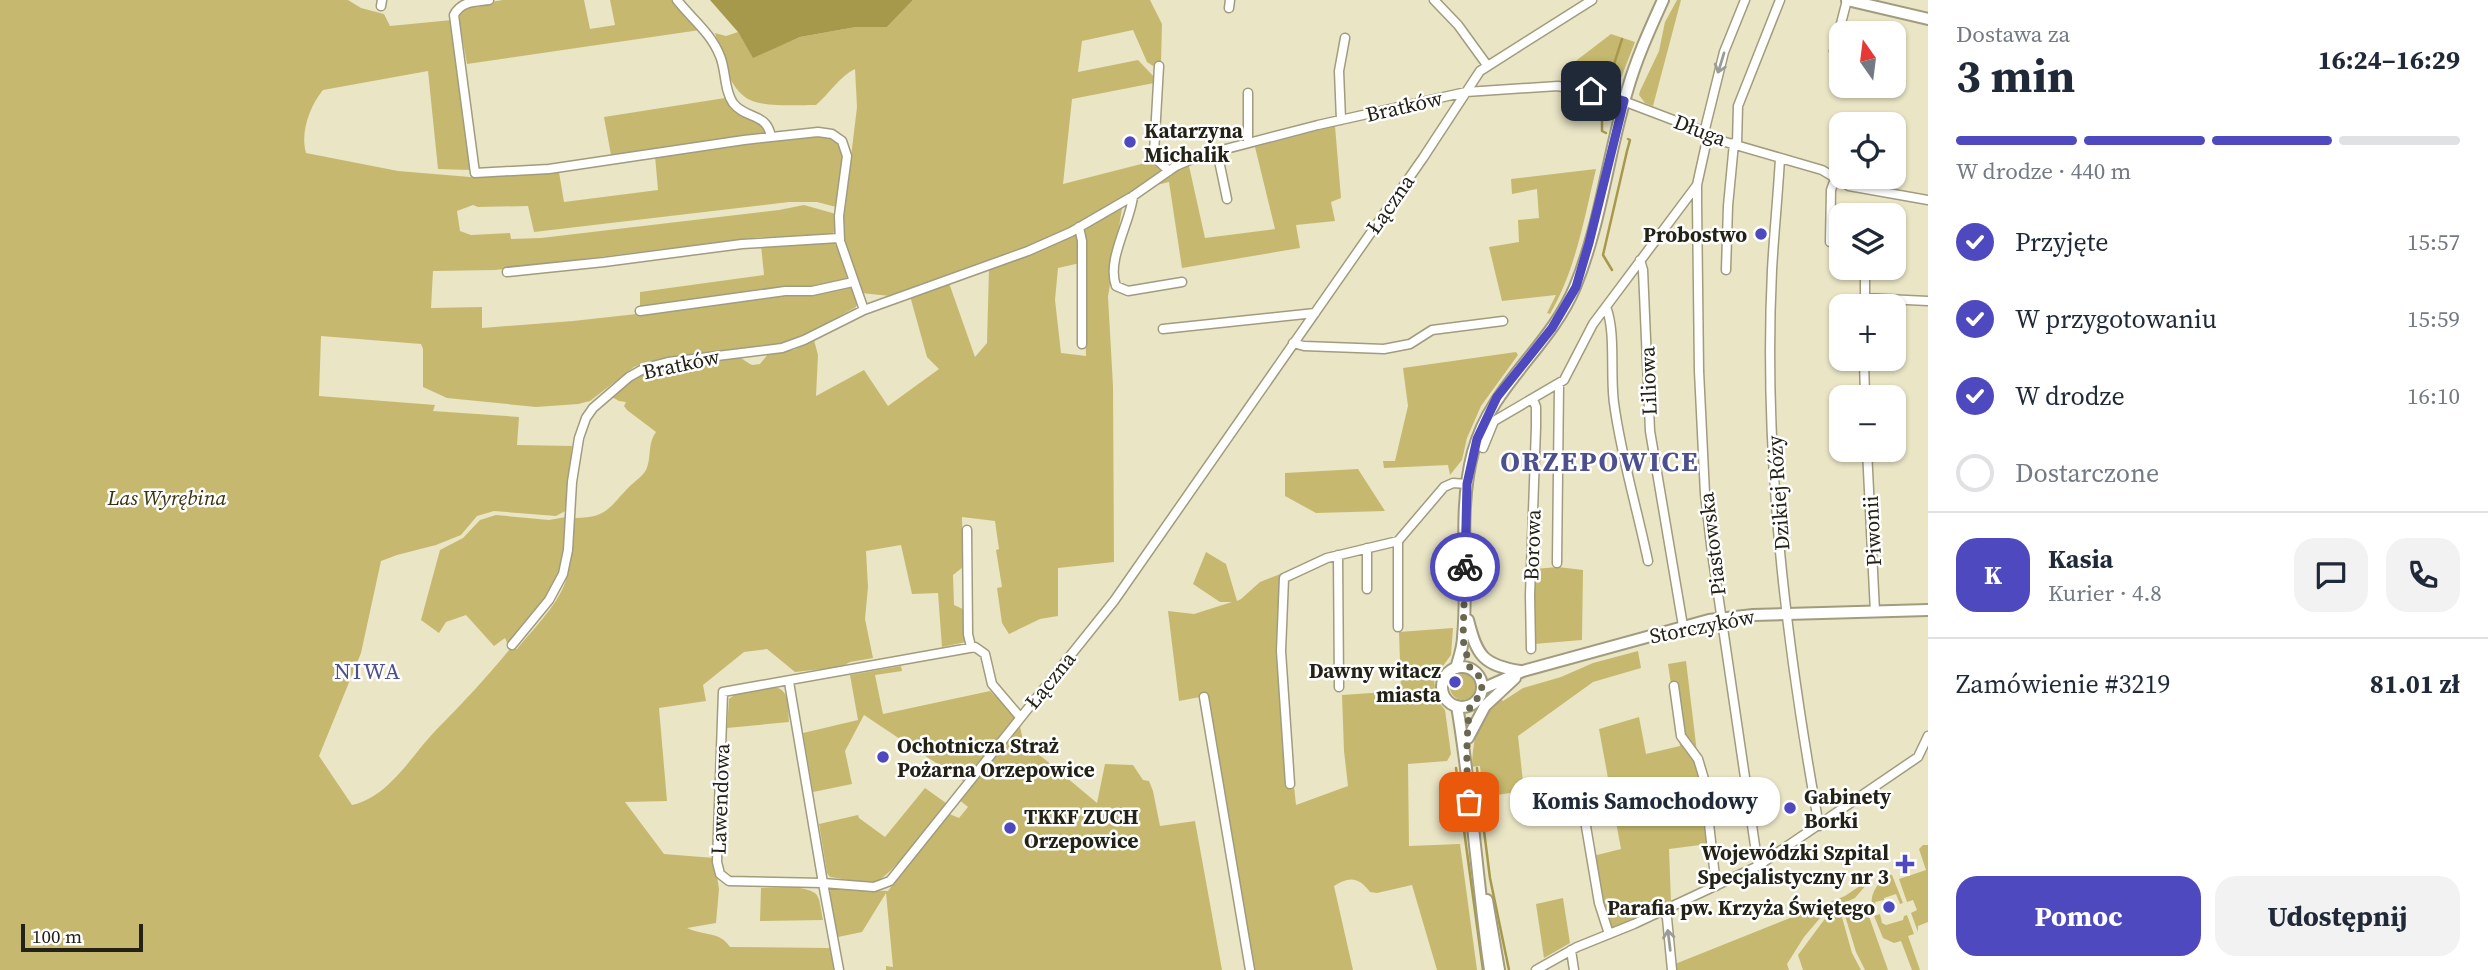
<!DOCTYPE html>
<html lang="pl">
<head>
<meta charset="utf-8">
<style>
	body { margin:0; font-family:"Source Serif 4",serif; background:#f2f2f3; color:#1f2937; height:100vh; display:flex; flex-direction:column; font-size:26px; white-space:nowrap }
	* { box-sizing:border-box; margin:0 }
	p { font-size:23px; color:#747a83 }
	.icon { flex:none; width:38px; height:38px; fill:none; stroke:currentColor; stroke-width:2; stroke-linecap:round; stroke-linejoin:round }
	.map { position:relative; flex:1; overflow:hidden }
	.drawer { display:flex; flex-direction:column; background:#fff; width:560px }
	.drawer>* { flex:none }
	.needle { width:46px; rotate:346deg }
	.buttons { position:absolute; left:1829px; top:21px; display:grid; gap:14px }
	.buttons a { display:grid; place-items:center; width:77px; height:77px; border-radius:14px; background:#fff; box-shadow:0 2px 5px #0004; font-size:35px }
	.scale { position:absolute; left:21px; bottom:18px; width:122px; box-sizing:border-box; padding-left:7px; border:4px solid #242216; border-top:0; font-size:19px; line-height:24px; white-space:nowrap; color:#242216; -webkit-text-stroke:5px #fff; paint-order:stroke }
	.pin { position:absolute; display:grid; place-items:center; width:60px; height:60px; color:#fff; margin:-30px; border-radius:14px; box-shadow:0 4px 10px #0006 }
	.courier { position:absolute; display:grid; place-items:center; width:70px; height:70px; margin:-35px; border:5px solid #4e49bf; border-radius:50%; background:#fff; color:#222; box-shadow:0 2px 9px #0007 }
	.bubble { position:absolute; height:49px; border-radius:21px; background:#fff; box-shadow:0 2px 5px #0004; font-size:23px; font-weight:700; line-height:49px; text-align:center }
	.overview em { font-style:normal; font-weight:700 }
	.overview div { display:flex; flex-direction:column-reverse }
	.overview { display:flex; align-items:center; justify-content:space-between; height:119px; padding:0 28px }
	h1 { font-size:46px; font-weight:700; line-height:52px }
	.bar { display:grid; grid-template-columns:repeat(4,1fr); gap:10px 7px; align-content:center; height:84px; padding:0 28px }
	.bar i { height:9px; border-radius:5px; background:#e0e1e3 }
	.bar .selected { background:#4e49bf }
	.bar p { grid-column:span 4 }
	.line { display:flex; align-items:center; gap:18px; padding:0 28px; border-top:2px solid #e0e1e3 }
	.line div { flex:1 }
	.round { display:grid; place-items:center; flex:none; width:74px; height:74px; border-radius:21px; background:#f2f2f3 }
	ol { padding:0 28px; list-style:none }
	li { display:flex; align-items:center; gap:21px; height:77px }
	li p { margin-inline-start:auto }
	li .icon { padding:7px; border-radius:50%; background:#4e49bf; color:#fff; stroke-width:4 }
	li:last-child { color:#747a83 }
	li i { width:38px; height:38px; border:4px solid #e0e1e3; border-radius:50% }
	.button { display:flex; gap:14px; margin-top:auto; padding:14px 28px }
	.button a { flex:1; height:80px; border-radius:21px; background:#4e49bf; color:#fff; font-size:28px; font-weight:700; line-height:80px; text-align:center }
	.button a+a { background:#f2f2f3; color:#1f2937 }
	main { display:flex; flex:1; min-height:0 }
	.map>svg:first-child { display:block }
</style>
</head>
<body>
<main>
<div class="map">
<svg width="1928" height="970" viewBox="0 0 1928 970">
	<rect width="100%" height="100%" fill="#eae5c5"/>
	<path fill="#c6b96f" d="M0 0H348L361 8 384 14 390 26 452 20 471 170 438 169 428 71 323 90C310 106 300 132 306 153L398 171 470 177 559 172 564 202 658 190 655 156 804 136 826 135 839 141 843 155 836 207 817 202H789L534 232 528 206 478 207 473 205 457 211 460 231 471 235 510 233 511 239 541 238 779 210 804 205 836 214 835 231 830 236 761 237 495 270 433 271 431 308 482 307V328L573 321 691 308 851 287 857 303 856 307 788 345 659 359 642 364 634 367 590 401 578 404 536 407 447 398 423 387V349L421 344 321 336 319 396 435 405 433 411 519 417 517 445 572 446 567 510 556 516 494 511 477 516 461 535 436 545 397 555 381 561 361 653 319 756 352 805C389 797 411 756 436 730 462 704 486 678 510 649H517C533 629 556 607 565 583 572 562 572 540 575 518 608 518 609 507 630 486 635 481 642 477 646 470 652 457 647 444 656 432L627 410 624 406 626 402 619 401 612 397C621 388 630 379 641 373 654 367 723 356 738 357 743 358 747 363 752 365L760 364 769 353 794 350 814 340 818 355 816 396 864 370 888 406 939 369 927 357 910 296 949 283 975 357 987 343 989 269 1050 246 1078 232 1080 263 1058 268 1055 300 1061 353 1086 356 1083 230 1122 208 1108 297 1113 386 1114 562 1058 568V616L1040 619 1009 634 1002 623 997 588 1002 587 996 550 999 549 995 521 962 517 963 567 953 575 954 605 965 610 966 642 942 647 938 593 912 594 901 545 866 551 868 587 865 619 873 658 850 662 841 667 795 672 767 649 744 652 703 685 706 701 659 708 667 801 625 802 664 854 714 858 719 889 716 923 687 928C703 936 720 931 730 947L830 948 834 970H0Z
		M503 0H584L590 29 615 25 610 0H675L700 30 467 64 458 14 467 6Z
		M913 0H1150L1162 24 1161 63 1153 66 1147 62 1133 30 1082 41 1078 72 1138 60 1156 79 1154 83 1072 99 1063 184 1149 162 1165 171 1127 196 1046 240 890 296 861 293 853 275 842 231 857 107 855 69C840 76 829 94 816 105 799 105 758 108 745 97 727 84 721 53 715 33L726 36 738 32 753 57 800 37 856 27H887Z
		M1677 0H1681L1653 106 1645 103 1639 95 1640 91 1659 51 1665 22Z
		M1611 34 1635 42 1618 86 1611 89 1598 86 1596 89 1570 82 1564 70Z
		M725 98 738 112 764 126 765 134 611 155 604 117Z
		M1335 126 1341 198 1331 202 1335 221 1296 225 1300 248 1182 268 1169 182 1157 185 1181 166 1194 162 1189 166 1205 238 1275 229 1255 147Z
		M1596 169C1584 219 1576 269 1550 314L1547 313 1556 295 1502 301 1489 247 1519 242 1518 220 1539 218 1537 189 1512 194 1511 179Z
		M832 242 838 247 848 280 836 284 640 309V292L764 275 761 245Z
		M1516 352 1518 355 1481 406 1467 438 1462 460 1450 475 1448 465 1384 468 1383 461H1395L1408 406 1403 368Z
		M1358 469 1385 511 1316 513 1285 496V473Z
		M496 515 549 520 566 517 567 521 563 567 549 595 508 645 505 638 494 646 466 615 446 622 439 633 421 620 440 550 463 538 480 520Z
		M1206 552 1226 564 1237 601 1241 599 1260 582 1283 573 1276 649 1281 680 1286 784 1289 787 1294 786 1296 805 1348 786 1344 751 1342 695 1401 691 1399 632 1453 628 1451 655 1434 678 1436 699 1445 710 1451 754 1447 761 1408 764 1409 846 1460 844 1477 970H1437L1412 885 1377 893 1370 892C1359 877 1349 876 1334 886L1353 970H1253L1205 696 1179 701 1168 611 1194 614 1232 602H1220L1193 584Z
		M1558 567 1583 570 1582 640 1534 644V569Z
		M1638 651 1641 668 1593 682 1518 736 1524 791 1483 797 1480 766 1472 767C1473 736 1478 720 1499 697L1503 701 1523 688 1561 677 1593 663Z
		M1686 661 1708 844 1669 849 1671 902 1610 930 1602 904 1593 856 1621 849 1599 729 1639 717 1646 754 1680 746 1668 664Z
		M901 666 902 671 875 675 883 714 990 691 1017 717 963 781 864 715 845 751 852 784 813 792 803 733 858 720 850 675Z
		M1450 687a13 13 0 1 1 26 0a13 13 0 1 1-26 0Z
		M775 687C791 691 788 708 789 722L727 728 729 699 737 693Z
		M1020 726 1023 741 1097 803 1105 764 1133 765 1143 780 1149 781 1153 791 1160 826 1195 821 1222 970H886V966L893 967 886 893 862 932 838 937 828 896 831 889 888 891 947 813 959 818 968 807 958 799 1016 728Z
		M925 788 946 803C934 818 891 879 874 882 860 883 844 879 830 877L827 873 819 824 858 815 859 818 885 837Z
		M1923 845H1928V922L1918 926V932L1911 913 1917 910 1913 900 1907 902 1899 879 1926 870 1919 849Z
		M1886 874 1892 875 1903 903 1900 904 1896 894 1884 898V900L1875 902 1877 910 1874 911C1867 896 1877 886 1886 874Z
		M1873 877 1855 898 1826 911 1804 937 1787 964 1789 970H1677L1675 964 1845 896Z
		M795 887C822 892 818 894 823 920L760 921 761 888Z
		M1563 898 1570 943 1544 958 1536 904Z
		M1852 906 1866 908 1888 970H1865L1856 952 1843 909Z
		M1840 910 1852 953 1861 970H1803L1798 955 1827 916Z
		M1880 914 1882 923 1886 925 1903 920 1904 916 1907 915 1914 934 1908 936 1920 970H1912L1901 941 1894 943 1883 938 1874 916Z"/>
	<path fill="#a7994c" d="M710 0H913L887 27H856L800 37 753 58 738 32Z"/>
	<g fill="none" stroke-linecap="round" stroke-linejoin="round">
		<path stroke="#a7994c" stroke-width="2.5" d="M1607 86 1622 39
			M1602 103V131L1606 133
			M1612 270 1603 255 1627 151 1630 140 1628 139
			M1456 768 1460 799
			M1477 768 1480 799
			M1481 807 1490 878 1509 970
			M1461 808 1483 970"/>
		<defs>
			<path id="street" d="M489 0C475 2 461 1 454 15L475 173 549 169 744 140 818 132 832 134 842 141 847 156 839 216 840 241 864 310
				M677 0C692 19 711 33 720 56 726 70 724 90 733 103 746 120 767 112 771 137
				M1434 0 1458 25 1487 65
				M381 6 382 0
				M1229 8 1230 0
				M1834 51 1847 0
				M1159 66 1154 153 1156 159 1169 171
				M1341 120 1339 71 1345 38
				M1704 133 1724 52 1745 0
				M1708 135 1697 185V202L1699 371 1705 494 1712 553 1758 866
				M1248 143V93
				M1737 144 1738 106 1780 0
				M1217 151 1227 199
				M1780 158C1778 195 1774 233 1772 270 1763 455 1786 644 1819 826
				M1133 196C1131 221 1106 260 1116 286L1128 291 1182 282
				M1079 227 1082 241V344
				M1830 242 1831 190 1835 179
				M1640 260 1643 270 1650 431 1683 626
				M1726 270 1728 206 1734 143
				M507 272 604 262 742 244 839 238
				M1865 298 1928 301
				M1865 306V274
				M1606 307C1616 331 1610 375 1614 403 1621 456 1637 508 1648 561
				M640 311 785 291H812L853 282
				M1163 329 1315 313
				M1293 343 1304 346 1384 349 1410 344 1432 330 1503 321
				M1864 359 1865 397
				M1483 448 1494 421 1564 380 1593 324 1697 185
				M1867 450 1875 612
				M967 530 968 634 971 647
				M1398 541V627
				M1338 555 1339 687
				M1557 563 1559 384
				M1367 589V548
				M512 645 549 600 563 574 568 550 572 482 579 438 586 418 593 408 629 377 645 368 668 362 782 348 804 340 864 310 1028 251 1071 232 1133 196 1176 166 1199 156 1318 125 1466 92 1558 86 1618 99 1697 129 1715 139 1822 170 1849 186 1928 200
				M1531 649 1530 595 1536 427V407L1533 399
				M789 682 823 883 729 881 720 874 717 862 723 692 975 647 985 654 992 684 1020 717
				M1674 686 1681 736 1698 759 1704 779 1716 886
				M1204 697 1250 970
				M1290 784 1281 651 1284 578 1327 558 1398 541 1444 487 1453 483 1467 484
				M1579 785 1599 903 1609 934
				M1664 910 1667 918 1672 970
				M1571 950 1574 970
				M839 970 823 883 874 887 890 881 1114 601 1423 158 1480 71 1592 0
				M1536 970 1577 947 1634 924 1758 866 1918 757 1928 736"/>
			<path id="secondary" d="M1847 0 1928 19
				M1468 620C1477 656 1483 665 1520 671
				M1442 687a20 20 0 1 1 40 0a20 20 0 1 1-40 0Z
				M1456 668C1459 658 1463 647 1463 637 1469 576 1457 512 1473 452 1491 385 1549 349 1575 287 1601 224 1608 153 1628 88 1637 57 1650 29 1663 0
				M1482 689 1523 671 1709 620 1753 615 1928 610
				M1457 706C1472 794 1477 882 1490 970
				M1468 738 1485 706 1515 678
				M1487 900 1499 970"/>
		</defs>
		<use href="#street" stroke="#a19c7e" stroke-width="11"/>
		<use href="#secondary" stroke="#a19c7e" stroke-width="14"/>
		<use href="#street" stroke="#fff" stroke-width="8"/>
		<use href="#secondary" stroke="#fff" stroke-width="10"/>
	</g>
	<defs><path id="oneway-shaft" d="M-6 0H5M1.5-3L5.5 0L1.5 3" fill="none" stroke-width="1.6" stroke-linecap="round" stroke-linejoin="round" transform="scale(1.75)"/></defs>
	<g stroke="#9c9c96">
		<use href="#oneway-shaft" transform="translate(1721 63) rotate(107)"/>
		<use href="#oneway-shaft" transform="translate(1669 940) rotate(-97)"/>
	</g>
	<g fill="none" stroke-linecap="round" stroke-linejoin="round">
		<path stroke="#696653" stroke-width="7" stroke-dasharray="0 12.6" d="M1465 567 1463 640 1470 668 1480 677 1482 686 1480 696 1470 705C1466 738 1466 769 1469 802"/>
		<path stroke="#4e49bf" stroke-width="9" d="M1465 567 1467 484 1477 439 1497 397 1552 328 1576 287 1589 243 1624 101 1591 91"/>
	</g>
	<g fill="#4e49bf" stroke="#fff" stroke-width="2.5">
		<circle cx="1130" cy="142" r="7"/>
		<circle cx="1761" cy="234" r="7"/>
		<circle cx="1455" cy="682" r="7"/>
		<circle cx="883" cy="757" r="7"/>
		<circle cx="1790" cy="808" r="7"/>
		<circle cx="1010" cy="828" r="7"/>
		<path d="M1901.5 853.5h7v7h7v7h-7v7h-7v-7h-7v-7h7z"/>
		<circle cx="1889" cy="907" r="7"/>
	</g>
	<g text-anchor="middle" dominant-baseline="central" stroke-width="5" stroke-linejoin="round" paint-order="stroke">
		<g font-size="21" fill="#242216" stroke="#fff">
			<text transform="translate(1404 106) rotate(-13)">Bratków</text>
			<text transform="translate(1700 130) rotate(21)">Długa</text>
			<text transform="translate(1390 204) rotate(-55)">Łączna</text>
			<text transform="translate(681 364) rotate(-12)">Bratków</text>
			<text transform="translate(1648 381) rotate(-92)">Liliowa</text>
			<text transform="translate(1778 493) rotate(-94)">Dzikiej Róży</text>
			<text transform="translate(1872 531) rotate(-93)">Piwonii</text>
			<text transform="translate(1712 544) rotate(-97)">Piastowska</text>
			<text transform="translate(1532 545) rotate(-88)">Borowa</text>
			<text transform="translate(1702 626) rotate(-11)">Storczyków</text>
			<text transform="translate(1050 680) rotate(-51)">Łączna</text>
			<text transform="translate(720 799) rotate(-88)">Lawendowa</text>
		</g>
		<g font-size="21" font-weight="bold" fill="#242216" stroke="#fff" text-anchor="start">
			<text x="1144" y="130">Katarzyna<tspan x="1144" dy="24">Michalik</tspan></text>
			<text x="1747" y="234" text-anchor="end">Probostwo</text>
			<text x="1441" y="670" text-anchor="end">Dawny witacz<tspan x="1441" dy="24">miasta</tspan></text>
			<text x="897" y="745">Ochotnicza Straż<tspan x="897" dy="24">Pożarna Orzepowice</tspan></text>
			<text x="1804" y="796">Gabinety<tspan x="1804" dy="24">Borki</tspan></text>
			<text x="1024" y="816">TKKF ZUCH<tspan x="1024" dy="24">Orzepowice</tspan></text>
			<text x="1889" y="852" text-anchor="end">Wojewódzki Szpital<tspan x="1889" dy="24">Specjalistyczny nr 3</tspan></text>
			<text x="1875" y="907" text-anchor="end">Parafia pw. Krzyża Świętego</text>
		</g>
		<g font-size="21" font-style="italic" fill="#37310e" stroke="#fff">
			<text x="167" y="497">Las Wyrębina</text>
		</g>
		<g font-size="23" letter-spacing="2" fill="#4c508e" stroke="#fff">
			<text x="368" y="671">NIWA</text>
		</g>
		<g font-size="28" font-weight="bold" letter-spacing="2" fill="#4c508e" stroke="#fff">
			<text x="1600" y="461">ORZEPOWICE</text>
		</g>
	</g>
</svg>
<div class="buttons">
<a><svg class="needle" viewBox="-14 -14 28 28"><path d="M0-13l5 13h-10z" fill="#e53935"/><path d="M0 13l5-13h-10z" fill="#747a83"/></svg></a>
<a><svg class="icon" aria-label="locate" viewBox="0 0 24 24"><circle cx="12" cy="12" r="6"/><path d="M12 2v4M12 18v4M2 12h4M18 12h4"/></svg></a>
<a><svg class="icon" aria-label="layers" viewBox="0 0 24 24"><path d="M12 4l9 5-9 5-9-5zM3 14l9 5 9-5"/></svg></a>
<a>+</a>
<a>−</a>
</div>
<div class="scale">100 m</div>
<div class="pin" style="left:1469px;top:802px;background:#ea580c"><svg class="icon" aria-label="bag" viewBox="0 0 24 24"><path d="M5 8h14l-1 12H6zM9 8a3 3 0 0 1 6 0"/></svg></div>
<div class="pin" style="left:1591px;top:91px;background:#1f2937"><svg class="icon" aria-label="home" viewBox="0 0 24 24"><path d="M3 11l9-7 9 7M6 9v11h12V9"/></svg></div>
<div class="courier" style="left:1465px;top:567px"><svg class="icon" aria-label="bike" viewBox="0 0 24 24"><circle cx="6" cy="16" r="4"/><circle cx="18" cy="16" r="4"/><path d="M6 16l4-8h5l3 8M10 8l3 8H6M13 5h3"/></svg></div>
<div class="bubble" style="left:1510px;top:777px;width:270px">Komis Samochodowy</div>
</div>
<section class="drawer">
<div class="overview"><div><h1>3 min</h1><p>Dostawa za</p></div><em>16:24–16:29</em></div>
<div class="bar"><i class="selected"></i><i class="selected"></i><i class="selected"></i><i></i><p>W drodze · 440 m</p></div>
<ol>
<li><svg class="icon" aria-label="check" viewBox="0 0 24 24"><path d="M5 12l5 5 9-10"/></svg>Przyjęte<p>15:57</p></li>
<li><svg class="icon" aria-label="check" viewBox="0 0 24 24"><path d="M5 12l5 5 9-10"/></svg>W przygotowaniu<p>15:59</p></li>
<li><svg class="icon" aria-label="check" viewBox="0 0 24 24"><path d="M5 12l5 5 9-10"/></svg>W drodze<p>16:10</p></li>
<li><i></i>Dostarczone</li>
</ol>
<div class="line" style="height:126px"><b class="round" style="background:#4e49bf;color:#fff">K</b><div><b>Kasia</b><p>Kurier · 4.8</p></div><a class="round"><svg class="icon" aria-label="chat" viewBox="0 0 24 24"><path d="M4 5h16v11H9l-5 4z"/></svg></a><a class="round"><svg class="icon" aria-label="phone" viewBox="0 0 24 24"><path d="M5 4h4l2 5-3 2q2 4 5 5l2-3 5 2v4C11 20 4 13 5 4z"/></svg></a></div>
<div class="line" style="height:91px"><div>Zamówienie #3219</div><b>81.01 zł</b></div>
<div class="button"><a>Pomoc</a><a>Udostępnij</a></div>
</section>
</main>
</body>
</html>
